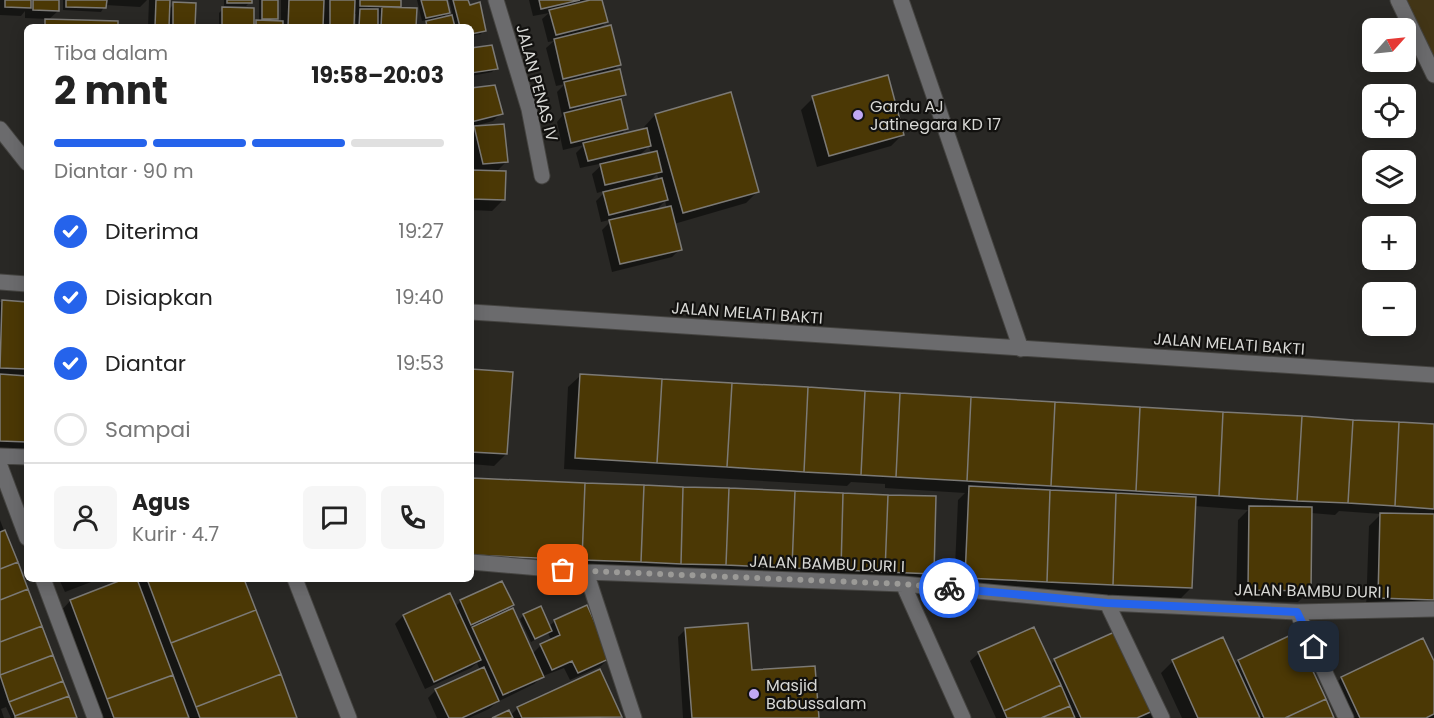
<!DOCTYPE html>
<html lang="id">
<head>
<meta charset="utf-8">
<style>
	body { margin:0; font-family:Poppins,sans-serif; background:#f6f6f6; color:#222; height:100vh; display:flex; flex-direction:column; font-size:22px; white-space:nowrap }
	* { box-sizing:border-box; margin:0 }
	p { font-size:20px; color:#767676 }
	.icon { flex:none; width:33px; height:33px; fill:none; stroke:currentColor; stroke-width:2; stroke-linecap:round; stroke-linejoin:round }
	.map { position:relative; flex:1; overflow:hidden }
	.details { position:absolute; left:24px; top:24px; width:450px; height:558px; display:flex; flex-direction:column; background:#fff; border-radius:9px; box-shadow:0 3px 15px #0003 }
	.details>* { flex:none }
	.needle { width:39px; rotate:63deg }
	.fabs { position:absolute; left:1362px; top:18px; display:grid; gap:12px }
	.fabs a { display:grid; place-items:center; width:54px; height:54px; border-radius:9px; background:#fff; box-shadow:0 3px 15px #0003; font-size:30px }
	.pin { position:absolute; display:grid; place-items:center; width:51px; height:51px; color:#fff; margin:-26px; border-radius:12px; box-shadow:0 3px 9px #0006 }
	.courier { position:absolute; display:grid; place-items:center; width:60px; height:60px; margin:-30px; border:4px solid #2563eb; border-radius:50%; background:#fff; color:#222; box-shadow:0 2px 8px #0007 }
	.headline em { font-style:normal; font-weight:700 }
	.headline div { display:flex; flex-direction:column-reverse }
	.headline { display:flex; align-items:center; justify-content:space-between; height:102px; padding:0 30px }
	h1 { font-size:39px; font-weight:700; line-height:45px }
	.bar { display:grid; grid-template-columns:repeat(4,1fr); gap:9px 6px; align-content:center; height:72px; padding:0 30px }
	.bar i { height:8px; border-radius:4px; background:#e0e0e0 }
	.bar .selected { background:#2563eb }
	.bar p { grid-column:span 4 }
	.line { display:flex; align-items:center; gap:15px; padding:0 30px; border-top:2px solid #e0e0e0 }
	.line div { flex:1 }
	.round { display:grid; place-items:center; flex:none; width:63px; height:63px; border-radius:9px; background:#f6f6f6 }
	ol { padding:0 30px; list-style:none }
	li { display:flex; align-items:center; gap:18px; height:66px }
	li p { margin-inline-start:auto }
	li .icon { padding:6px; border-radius:50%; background:#2563eb; color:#fff; stroke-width:4 }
	li:last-child { color:#767676 }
	li i { width:33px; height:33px; border:3px solid #e0e0e0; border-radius:50% }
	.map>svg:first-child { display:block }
</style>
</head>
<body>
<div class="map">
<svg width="1434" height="718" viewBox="0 0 1434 718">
	<rect width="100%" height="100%" fill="#292825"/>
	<path fill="#423516" d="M1398 0H1434V73Z"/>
	<path fill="#0007" fill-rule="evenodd" d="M0 0H58V11L47 21 116 27H40L48 19 25 18V11L21 16 0 15Z
		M63 0H147L140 7 105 5 101 12 63 10Z
		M149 0H168V10L174 4 194 27H148Z
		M224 0H250V2L246 6H224Z
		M259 0H277V18L273 22H281V0H400V9L415 27H356V14H353V27H219V13L223 9 252 26 259 21Z
		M417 0H446L448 12 442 19 453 16 449 0H467L484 30 481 34 471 36V27H423L430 19 422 21Z
		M529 0H601L606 22 598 30 619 65 611 73 625 95 619 100 626 129 618 137 645 130 644 127 655 115 758 191 746 203 674 224 680 249 672 257 612 272 602 230 613 219 601 222 596 201 607 190 597 193 592 174 604 163 580 168 576 153 584 145 563 150 557 122 562 116 557 92 565 84 556 86 546 48 554 41 548 42 542 19 549 13 533 16ZM649 146 651 154 638 157ZM657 174 659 180 649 182ZM665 201 667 209 654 212Z
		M471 50 496 68 492 72 471 76Z
		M471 90 501 113 493 121 471 127Z
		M813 98 903 134 891 146 817 167 801 110Z
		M475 127 506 162 496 172 504 199 492 211 471 210V172H475L471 155V131Z
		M0 302 27 303V450L0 449Z
		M471 371 506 454 494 466 471 464Z
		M580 376 1434 426V611L1366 609 1369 526 1381 514 1339 511 1335 515 1311 513 1310 590 1298 602 1236 601 1238 520 1248 510 1194 506 1191 588 1179 600 954 589 958 500 965 493 885 488V484L851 482 847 486 564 469 568 387Z
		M471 480 934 498 932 573 924 581 471 567Z
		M0 520 62 682 76 718H11L6 707 1 709 4 718H0Z
		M59 579H99L65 592Z
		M129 579H135L137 584 142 579H242L296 718H98L59 613 70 601Z
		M450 595 455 607 461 601 512 605 503 614 532 654 541 645 551 640 548 633 531 642 520 619 524 615 548 627 555 621 609 658 601 666 570 680 564 668 543 676 534 684 497 702 489 709 469 718H437L428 698 436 690 480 670 477 663 471 668 425 689 395 624 403 616Z
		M686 629 750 672 817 718H683L678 637Z
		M1119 632 1157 718H996L970 661 979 653 1050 665 1055 660Z
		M1422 640 1434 665V718H1343L1330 690 1341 678Z
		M1173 661 1234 665 1238 661 1333 718H1182L1161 673Z
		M600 671 620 718H495L510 716 518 708Z"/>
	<path fill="#4b3805" stroke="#7c7a76" stroke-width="1.5" d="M5 0H31V8L5 7Z
		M33 0H59V11L33 10Z
		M66 0H107L106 8 66 7Z
		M156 0H170L169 27H155Z
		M227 0H252V3H227Z
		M262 0H278V19H262Z
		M289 0H324L323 27H288Z
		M330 0H355L354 27H330Z
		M360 0H401V7L360 6Z
		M421 0H447L450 13 426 18Z
		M453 0H468L470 5 480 2 486 31 471 34V27H460Z
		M539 0H580L541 9Z
		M590 0H602L608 22 556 35 549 10Z
		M173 2 196 3 195 27H173Z
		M222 7 254 8V27H222Z
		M382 7 417 8 416 27H381Z
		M360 9H378V27H359Z
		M452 15 455 27H427L426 21Z
		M45 19 118 21V27H45Z
		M256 20 283 21V27H256Z
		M611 25 621 65 563 79 554 39Z
		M492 45 498 69 471 73V48Z
		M620 69 626 95 570 108 564 82Z
		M888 75 904 135 829 156 812 96Z
		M495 85 503 114 471 122V88Z
		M731 92 759 192 683 213 655 114Z
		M621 99 628 129 571 143 564 113Z
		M504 124 508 162 483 164 474 126Z
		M647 128 651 146 588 161 583 143Z
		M657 151 662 172 605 185 600 164Z
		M471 170 506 171 505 200 471 199Z
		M662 178 668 200 609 215 603 192Z
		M671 206 682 250 620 264 609 220Z
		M2 300 27 302V369L0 368Z
		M471 369 513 372 507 454 471 452Z
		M0 374 27 376V442L0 441Z
		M580 374 662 379 657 463 575 458Z
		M662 379 732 383 727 467 657 463Z
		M732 383 808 387 804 472 727 467Z
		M808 387 865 391 861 475 804 472Z
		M865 391 900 393 896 477 861 475Z
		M900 393 971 397 967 481 896 477Z
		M971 397 1055 402 1051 486 967 481Z
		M1055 402 1140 407 1136 491 1051 486Z
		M1140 407 1223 412 1219 496 1136 491Z
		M1223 412 1302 416 1297 501 1219 496Z
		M1302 416 1353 420 1348 503 1297 501Z
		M1353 420 1399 422 1395 506 1348 503Z
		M1399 422 1434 424V509L1395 506Z
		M472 478 585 483 582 560 471 555Z
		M585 483 644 485 641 562 582 560Z
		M644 485 683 487 681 564 641 562Z
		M969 486 1050 490 1047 582 965 578Z
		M683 487 729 488 726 565 681 564Z
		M729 488 795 491 792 568 726 565Z
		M1050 490 1116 493 1113 585 1047 582Z
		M795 491 843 493 841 570 792 568Z
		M843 493 888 495 885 572 841 570Z
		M1116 493 1196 497 1192 588 1113 585Z
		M888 495 936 496 934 574 885 572Z
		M1249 506 1312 507 1311 591 1248 590Z
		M1380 513 1434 514V600L1378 598Z
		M5 530 18 562 0 569V532Z
		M18 562 28 589 0 600V569Z
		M124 579H137L173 675 107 699 70 600Z
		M147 579H244L256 610 171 643Z
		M502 581 514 605 471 625 460 600Z
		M28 589 42 626 0 642V600Z
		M450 593 481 660 434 682 403 615Z
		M587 605 611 658 578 673 572 661 552 670 540 644 560 635 554 620Z
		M541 606 552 631 535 639 523 614Z
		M513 608 544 677 503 695 472 627Z
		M256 610 281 674 196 707 171 643Z
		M748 623 752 670 815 666 819 718H692L685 628Z
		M42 626 53 655 0 675V642Z
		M1034 627 1061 685 1004 711 978 652Z
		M1119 630 1155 710 1137 718H1081L1054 659Z
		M1295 633 1326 699 1285 718H1264L1238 660Z
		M1223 637 1260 718H1198L1172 660Z
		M1423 638 1434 661V714L1426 718H1360L1341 677Z
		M53 655 63 681 9 702 0 675Z
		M484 667 499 701 462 718H449L435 689Z
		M600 669 622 717 522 718 517 707Z
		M281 674 297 718H200L196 707Z
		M173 675 189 718H114L107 699Z
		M63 681 69 696 15 716 9 702Z
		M1061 685 1070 706 1041 718H1007L1004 711Z
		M69 696 77 718H15V716Z
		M1326 699 1334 718H1285Z
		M1070 706 1075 718H1041Z
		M509 710 513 718H492Z"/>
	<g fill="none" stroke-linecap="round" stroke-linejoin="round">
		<defs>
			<path id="minor" d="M496 0 529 109 542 176
				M901 0 1021 349
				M1398 0 1434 75
				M0 129 27 163
				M0 282 27 284
				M471 312 1434 375
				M0 456 27 457
				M0 466 27 538
				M471 562 586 572 903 584 1107 603 1297 612 1434 609
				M586 572 634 718
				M43 579 95 718
				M295 579 349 718
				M903 584 963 718
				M1107 603 1162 718
				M1297 612 1346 718"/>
		</defs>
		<use href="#minor" stroke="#454441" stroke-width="17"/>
		<use href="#minor" stroke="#6b6b6d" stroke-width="15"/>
	</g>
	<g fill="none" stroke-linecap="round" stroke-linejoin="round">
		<path stroke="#9b9a97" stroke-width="6" stroke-dasharray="0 10.8" d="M563 570 903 584 949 588"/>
		<path stroke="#2563eb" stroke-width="8" d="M949 588 1107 603 1297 612 1314 647"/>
	</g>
	<g fill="#c0a8f4" stroke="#12110f" stroke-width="2">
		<circle cx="858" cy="115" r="6"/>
		<circle cx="754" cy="694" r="6"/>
	</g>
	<g text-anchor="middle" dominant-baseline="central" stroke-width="4.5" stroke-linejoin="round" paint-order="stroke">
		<g font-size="16" fill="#d8d8d5" stroke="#12110f">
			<text transform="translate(537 83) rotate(75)">JALAN PENAS IV</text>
			<text transform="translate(747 313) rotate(4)">JALAN MELATI BAKTI</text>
			<text transform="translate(1229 344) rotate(4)">JALAN MELATI BAKTI</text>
			<text transform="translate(827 564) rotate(2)">JALAN BAMBU DURI I</text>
			<text transform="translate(1312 591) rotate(1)">JALAN BAMBU DURI I</text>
		</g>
		<g font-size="16" fill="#d8d8d5" stroke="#12110f" text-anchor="start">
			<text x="870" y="106">Gardu AJ<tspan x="870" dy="18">Jatinegara KD 17</tspan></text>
			<text x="766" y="685">Masjid<tspan x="766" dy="18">Babussalam</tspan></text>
		</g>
	</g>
</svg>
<div class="fabs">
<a><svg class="needle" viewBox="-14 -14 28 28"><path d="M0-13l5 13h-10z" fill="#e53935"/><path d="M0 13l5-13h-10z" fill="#767676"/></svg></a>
<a><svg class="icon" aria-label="locate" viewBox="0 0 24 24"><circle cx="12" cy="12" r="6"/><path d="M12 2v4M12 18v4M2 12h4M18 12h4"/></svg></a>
<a><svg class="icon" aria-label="layers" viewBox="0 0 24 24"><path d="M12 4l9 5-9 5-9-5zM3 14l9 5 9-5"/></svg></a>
<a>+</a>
<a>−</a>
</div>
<div class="pin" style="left:563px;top:570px;background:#ea580c"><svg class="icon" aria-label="bag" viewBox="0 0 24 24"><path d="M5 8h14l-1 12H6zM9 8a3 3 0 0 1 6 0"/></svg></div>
<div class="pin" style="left:1314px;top:647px;background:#1f2937"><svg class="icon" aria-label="home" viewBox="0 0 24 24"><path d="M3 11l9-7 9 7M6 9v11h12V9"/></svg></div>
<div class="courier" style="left:949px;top:588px"><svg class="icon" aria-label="bike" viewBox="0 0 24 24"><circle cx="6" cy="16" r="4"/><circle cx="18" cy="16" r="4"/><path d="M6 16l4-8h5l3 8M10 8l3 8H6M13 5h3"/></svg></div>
<section class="details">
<div class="headline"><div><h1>2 mnt</h1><p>Tiba dalam</p></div><em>19:58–20:03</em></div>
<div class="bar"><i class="selected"></i><i class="selected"></i><i class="selected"></i><i></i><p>Diantar · 90 m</p></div>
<ol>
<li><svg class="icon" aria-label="check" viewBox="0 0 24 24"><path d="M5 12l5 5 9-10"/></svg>Diterima<p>19:27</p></li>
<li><svg class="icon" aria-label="check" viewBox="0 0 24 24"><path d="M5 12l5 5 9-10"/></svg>Disiapkan<p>19:40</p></li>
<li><svg class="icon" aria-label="check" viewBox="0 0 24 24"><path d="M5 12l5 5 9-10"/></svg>Diantar<p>19:53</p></li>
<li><i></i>Sampai</li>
</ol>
<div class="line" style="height:108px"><a class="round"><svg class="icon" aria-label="person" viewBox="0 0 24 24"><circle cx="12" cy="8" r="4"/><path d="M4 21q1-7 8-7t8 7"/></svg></a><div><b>Agus</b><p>Kurir · 4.7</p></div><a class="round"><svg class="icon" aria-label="chat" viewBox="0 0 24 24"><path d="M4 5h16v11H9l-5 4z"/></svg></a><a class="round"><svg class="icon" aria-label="phone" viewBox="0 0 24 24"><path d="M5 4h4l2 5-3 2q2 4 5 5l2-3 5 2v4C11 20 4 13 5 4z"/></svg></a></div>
</section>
</div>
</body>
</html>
